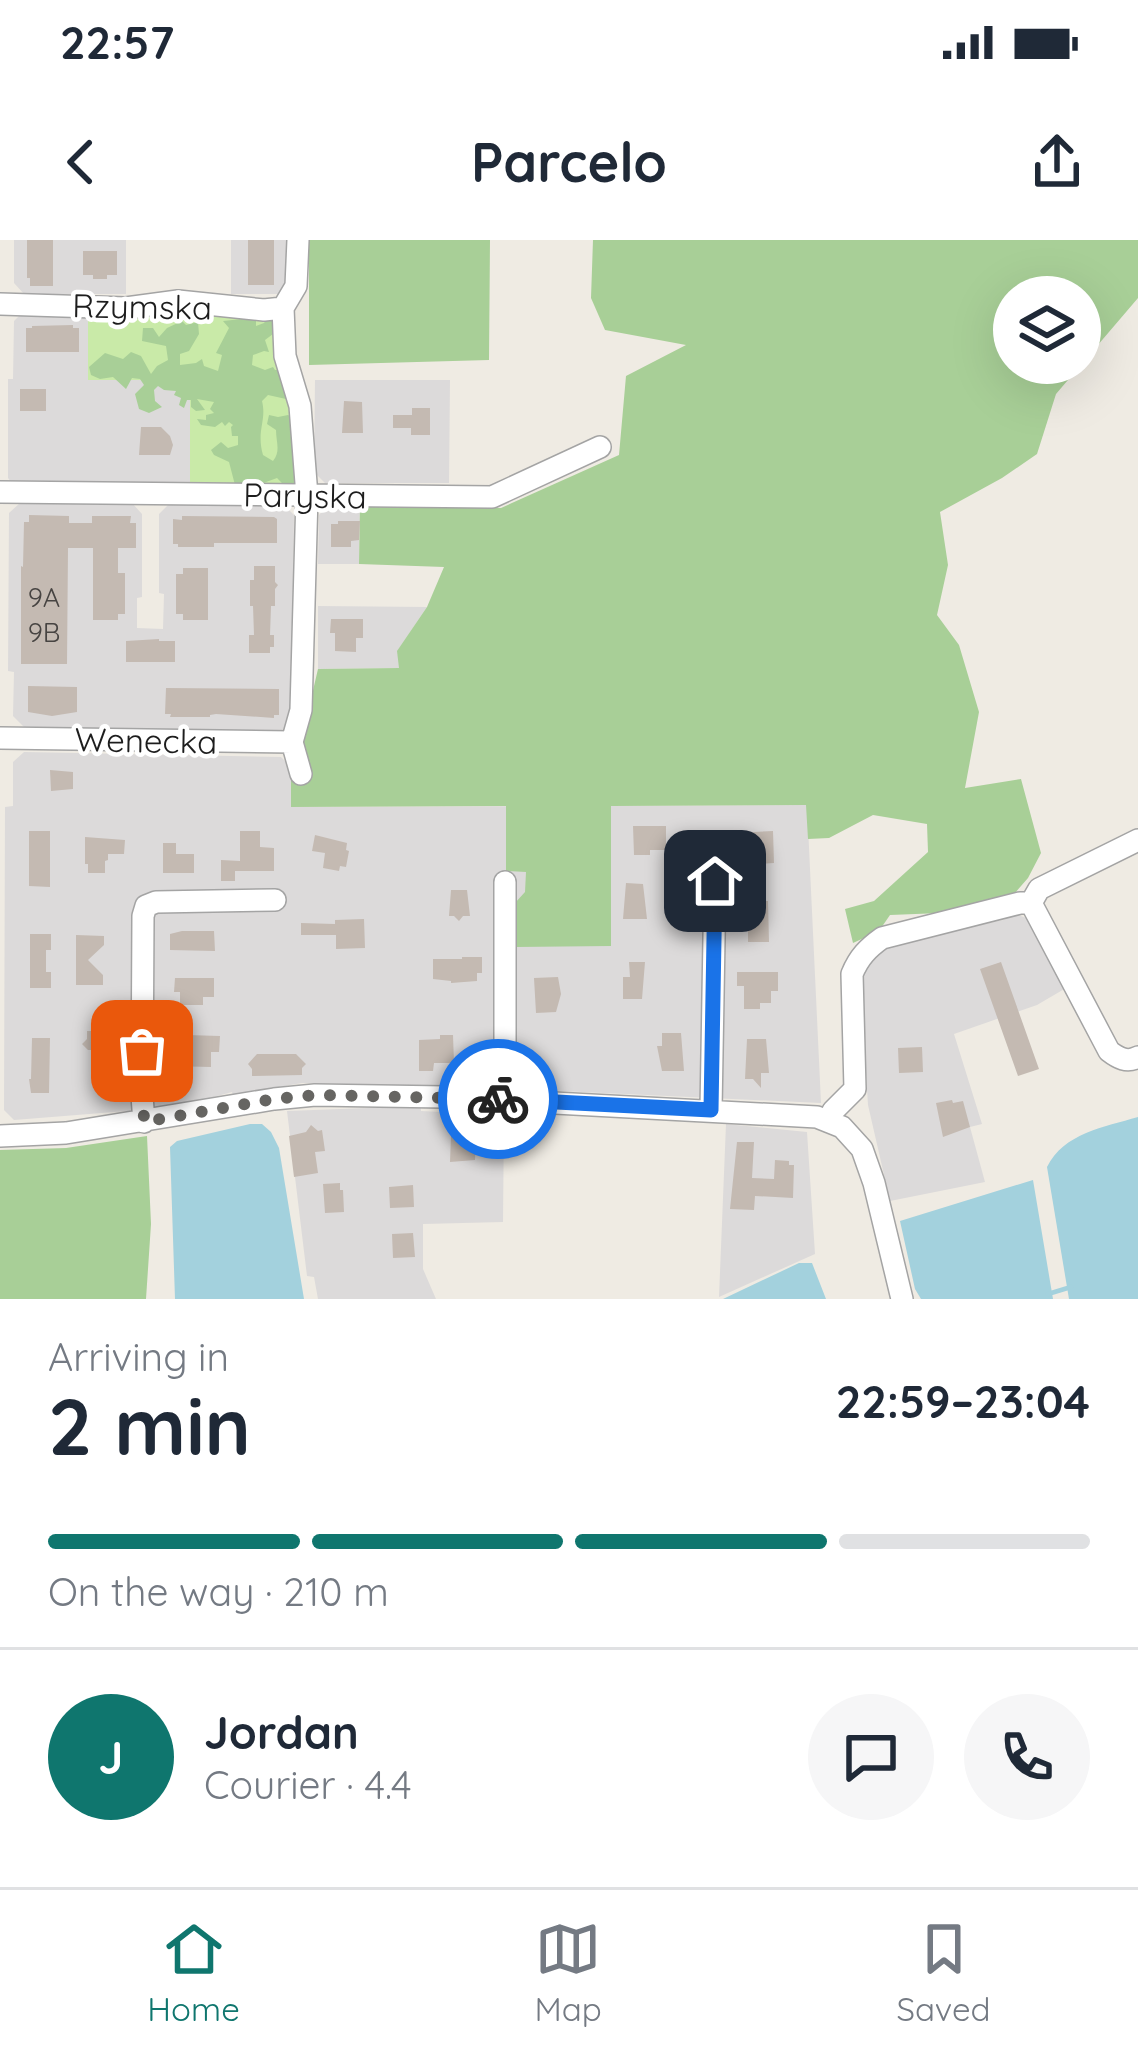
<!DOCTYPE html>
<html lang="en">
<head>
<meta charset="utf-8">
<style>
	body { margin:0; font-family:Quicksand,sans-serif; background:#f6f6f7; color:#1f2937; height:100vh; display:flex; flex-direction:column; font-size:45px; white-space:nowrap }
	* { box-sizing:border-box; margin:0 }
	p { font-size:39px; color:#747a83 }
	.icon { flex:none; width:66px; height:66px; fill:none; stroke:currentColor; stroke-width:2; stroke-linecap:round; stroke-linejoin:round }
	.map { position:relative; height:1059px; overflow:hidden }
	.drawer { display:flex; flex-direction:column; background:#fff; flex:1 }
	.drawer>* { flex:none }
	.controls { position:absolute; left:993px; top:36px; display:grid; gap:24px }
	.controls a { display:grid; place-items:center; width:108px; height:108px; border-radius:50%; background:#fff; box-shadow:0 12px 48px #0002; font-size:60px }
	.pin { position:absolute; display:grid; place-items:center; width:102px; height:102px; color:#fff; margin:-51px; border-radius:24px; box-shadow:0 6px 18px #0006 }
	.courier { position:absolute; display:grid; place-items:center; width:120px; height:120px; margin:-60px; border:9px solid #1a73e8; border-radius:50%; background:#fff; color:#222; box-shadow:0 3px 15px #0007 }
	.summary em { font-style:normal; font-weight:700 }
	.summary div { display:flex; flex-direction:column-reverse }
	.summary { display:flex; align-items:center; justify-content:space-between; height:204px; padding:0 48px }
	h1 { font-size:78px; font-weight:700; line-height:90px }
	.bar { display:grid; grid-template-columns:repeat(4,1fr); gap:18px 12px; align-content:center; height:144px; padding:0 48px }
	.bar i { height:15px; border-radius:9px; background:#e0e1e3 }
	.bar .selected { background:#0f766e }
	.bar p { grid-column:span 4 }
	.line { display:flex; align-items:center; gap:30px; padding:0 48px; border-top:3px solid #e0e1e3 }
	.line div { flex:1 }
	.round { display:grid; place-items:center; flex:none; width:126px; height:126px; border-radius:63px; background:#f6f6f7 }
	.status { display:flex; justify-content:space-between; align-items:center; height:84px; padding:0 60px; background:#fff; direction:ltr }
	.status svg { height:33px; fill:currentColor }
	header { display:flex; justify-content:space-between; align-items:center; height:156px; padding:0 48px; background:#fff; font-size:54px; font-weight:700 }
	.tab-bar { display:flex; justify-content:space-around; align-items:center; height:168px; border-top:3px solid #e0e1e3; background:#fff; font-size:33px; color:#747a83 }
	.tab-bar a { display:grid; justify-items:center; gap:6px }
	.tab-bar .selected { color:#0f766e }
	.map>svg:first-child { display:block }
</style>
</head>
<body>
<div class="status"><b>22:57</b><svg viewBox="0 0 49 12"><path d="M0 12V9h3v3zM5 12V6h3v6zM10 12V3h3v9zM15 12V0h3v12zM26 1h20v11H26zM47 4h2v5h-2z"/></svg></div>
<header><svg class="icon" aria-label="back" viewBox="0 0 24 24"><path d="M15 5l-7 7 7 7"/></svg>Parcelo<svg class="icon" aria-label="share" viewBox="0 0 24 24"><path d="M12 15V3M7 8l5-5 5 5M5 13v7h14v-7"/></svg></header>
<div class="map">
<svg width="1138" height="1059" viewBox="0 0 1138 1059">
	<rect width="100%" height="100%" fill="#efebe3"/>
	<path fill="#dcdada" d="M14 0H126V54H24L14 43Z
		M231 0H290V43L279 54H231Z
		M88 71 190 140V242H11L8 238V139H13L14 81 23 72Z
		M315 140H450L449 243H325L314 232Z
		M20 263H132L142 274V357L137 358V388L163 389 164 354 159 353V274L170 263 283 264 294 275 292 481 281 491 24 487 13 476 14 432 8 431 9 273Z
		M329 264H360L359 324H318L319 275Z
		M318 366 427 367 398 410 400 428 318 429Z
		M24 512 281 517 291 527 292 567 807 565 821 863 495 848 302 843 233 855 232 852 177 867 14 880 4 870 5 567 13 566V522Z
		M1015 674 1029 679 1066 748 1037 765 954 794 982 884 970 887 985 942 890 961 868 865 860 736 883 706 1003 680Z
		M421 866V871L504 875 503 982 423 984V1029L436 1059H318L314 1037 307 1036 287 871Z
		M726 884 807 892 815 1014 719 1057Z"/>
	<path fill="#c9eaa8" d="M164 66 268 74 294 156 291 247 150 244V242H190V140H88V71Z"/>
	<path fill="#a8cf97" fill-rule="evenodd" d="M309 0H490L489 120 309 125Z
		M593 0H1138V58L1056 154 1037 214 1002 238 940 272 948 325 937 375 959 405 979 472 965 548 1021 539 1041 613 1028 638 1014 654 941 673 890 675 879 691 853 703 845 669 874 661 928 612 927 584 873 575 829 598 808 599 806 565 611 566V706L515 707V663L525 652 526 632 506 631V566L291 567V527L300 506 318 429 399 428 397 411 427 367 444 327 359 324 360 264 501 268 619 215 626 136 686 105 605 90 591 58ZM1014 57H1080V123H1014Z
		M250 70 256 76V86L264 83 269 76 277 82V91L265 100 269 112 264 111 253 115 252 125 265 130 273 127 275 130H286L291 157 286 159 268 155 262 161C267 181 256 190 263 215L273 221C281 211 276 202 276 190L267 184 269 175 278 177 288 175 293 178 299 245 288 249 277 238 255 246 235 245 229 222 214 215 211 210 221 202 228 208 238 205V196H232L231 187 233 185 229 182 225 186 222 182 215 187 201 185 197 179 206 180V175L214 173 210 169 214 162 197 159 205 170 196 171 191 167V160H187L184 168 179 165 181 158 174 155 176 151 164 150 158 146 154 150 155 161 162 167 149 173 139 169 135 154 144 145 140 139 132 138 126 149 113 137 100 139 91 135 89 127 105 113 123 119 131 112 141 116 151 134 157 126 168 120 166 106 142 101 143 88H153L159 97 167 88 182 81 186 85 198 82 199 94 189 111 180 114V125L196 123 202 119 204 126 218 131 222 115 216 113 229 88 223 81 242 79Z
		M147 896 151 984 146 1059H0V910L66 908Z"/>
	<path fill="#a3d1dd" d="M1138 877V1059H1069L1047 927C1064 893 1104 887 1138 877Z
		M250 884H262L271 892 279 908 304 1059H175L170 907 177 901Z
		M1033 940 1053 1059H921L915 1049 900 981Z
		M799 1023H812L826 1059H723Z"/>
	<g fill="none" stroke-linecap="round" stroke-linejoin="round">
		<path stroke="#a3d1dd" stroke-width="4.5" d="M1048 1054 1071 1047"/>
	</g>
	<path fill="#c4bab2" d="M27 0H53V46H30V38H27Z
		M248 0H274V45H248Z
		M83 11H117V35H107V39H93V35H83Z
		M73 85V88H79V112H26V88H32V86Z
		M20 149H46V171H20Z
		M344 161 362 162 363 193H342Z
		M412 168H430V195H411V188H393V175H412Z
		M141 187H161L170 196 173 205 170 215H139Z
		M29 275 69 276V283H92V276H131L130 283H136V308H118V333H125V374H118V380H93V308H68L67 424H21V326L23 327 24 282H29Z
		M182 276 274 277 277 279V303H214V307H178V304H173V279L182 280Z
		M338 281H360L359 300 351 301V307H331V284H338Z
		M254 326H275V342L278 345 275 349V366H271L270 395H274V407H270V413H249V395H254L253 366H250V340H254Z
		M183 328H208V380H183V374H176V334H183Z
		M331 379H363V398H356V412L335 411V393H330Z
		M159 399V401H175V422H126V401Z
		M28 446 77 447V472L52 476 28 472Z
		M166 448 279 449V475H274V478L216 474 210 475V477H170L171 474H165Z
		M50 530 73 532V549L51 551Z
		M633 586H666V610H650V615H634Z
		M29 591H50V647L29 646Z
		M240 591H260V607L274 608V631H235V641H221V620L240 621Z
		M773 591 774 623 755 624V612H736L735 593Z
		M315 595 347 603 346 610 349 611 346 627 340 626 339 631 323 628 325 613 312 611Z
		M85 597 125 600 124 614H108V620L105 621V633H88V624H85Z
		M163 603H176V614H194V633H163Z
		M626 643 643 644 647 679H623Z
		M451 650H467L470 676H463L459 681 454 676H449Z
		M748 661H768L769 702H748Z
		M364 679 365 708 336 709V695H301V683L335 684V680Z
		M182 691H214L215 711 170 710V694Z
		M30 694H51V710H46V732H51V748H30Z
		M76 695 104 696V705L88 720 103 735V745H76Z
		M462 717H482V733H477V741L451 743V741L433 739V719H462Z
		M629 722H645L642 759H623V737H630Z
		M1001 722 1039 829 1018 836 980 729Z
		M737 732H778V751H771V763H760V769H744V746H737Z
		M558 737 561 754 556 772 536 773 534 738Z
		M175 738H214V757H203V765H180V752H174Z
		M101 789H116L114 817H93V810H88L82 804 87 799V791H101Z
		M662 793H681L684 831H662L657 806H662Z
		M187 795 220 796 219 812H211V827L170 826V814L187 815Z
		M440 795H453L454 823H434L433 831H419V800L440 799Z
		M32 798H50L49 853H31L29 839H31Z
		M747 799H766L769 833H761V848L753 839H745Z
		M922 807 923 832 899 833 898 808Z
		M257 814H296L306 824 302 828V835L252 836V829L248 824Z
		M952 860 953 863 963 861 970 887 943 897 936 863Z
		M311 885 318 891 322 890 325 911 315 912 318 933 294 937 289 896 306 892Z
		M451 896H476L475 920 450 922Z
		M737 902H754L752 938 774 939 775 920 789 921V925H794L793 958 755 956 754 970 730 969Z
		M340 943V950H343L344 972 325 973 323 944Z
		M413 945 414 967 390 968 389 947Z
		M413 993 415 1017 393 1018 392 994Z"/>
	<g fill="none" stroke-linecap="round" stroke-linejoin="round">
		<defs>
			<path id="minor" d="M298 0 296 46 283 68 285 116 300 166 307 256 301 470 292 502 301 534
				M0 64 126 68 178 61 264 70 283 68
				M0 252 492 257 600 207
				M0 498 292 502
				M505 642V860
				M1031 663 1109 811C1118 818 1127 823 1138 817
				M1031 663 1039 649 1138 600
				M711 870 715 641
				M829 881 833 871 855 849 852 734C859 717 868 708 882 698L1020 663H1031
				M144 882 142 856 143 676 146 666 156 662 275 660
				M0 896 66 893 274 859 315 855 444 857 817 877 842 887 862 909 874 943 902 1059"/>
		</defs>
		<use href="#minor" stroke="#a4a4a4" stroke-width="24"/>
		<use href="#minor" stroke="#fff" stroke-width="21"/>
	</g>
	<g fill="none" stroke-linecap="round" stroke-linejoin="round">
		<path stroke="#666562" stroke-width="12" stroke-dasharray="0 21.6" d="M142 811 144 882 274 859 315 855 498 859"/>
		<path stroke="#1a73e8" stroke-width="15" d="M498 859 711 870 715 641"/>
	</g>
	<g text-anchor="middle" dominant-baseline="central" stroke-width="9" stroke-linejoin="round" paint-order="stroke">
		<g font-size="27" fill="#474442">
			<text x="44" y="357">9A</text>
			<text x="44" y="392">9B</text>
		</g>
		<g font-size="33" fill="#1d1d1d" stroke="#fff">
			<text transform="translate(142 66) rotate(1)">Rzymska</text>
			<text transform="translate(305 255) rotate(1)">Paryska</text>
			<text transform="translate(146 500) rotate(1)">Wenecka</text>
		</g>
	</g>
</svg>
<div class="controls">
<a><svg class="icon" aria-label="layers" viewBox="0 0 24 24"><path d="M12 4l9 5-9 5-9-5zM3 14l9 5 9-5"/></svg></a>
</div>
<div class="pin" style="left:142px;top:811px;background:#ea580c"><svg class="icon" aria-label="bag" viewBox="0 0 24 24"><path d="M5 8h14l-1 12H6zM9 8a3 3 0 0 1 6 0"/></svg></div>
<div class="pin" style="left:715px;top:641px;background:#1f2937"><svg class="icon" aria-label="home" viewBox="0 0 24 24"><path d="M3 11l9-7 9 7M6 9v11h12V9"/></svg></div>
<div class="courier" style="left:498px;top:859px"><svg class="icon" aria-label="bike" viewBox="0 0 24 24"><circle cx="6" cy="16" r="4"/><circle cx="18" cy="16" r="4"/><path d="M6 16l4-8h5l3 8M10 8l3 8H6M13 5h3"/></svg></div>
</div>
<section class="drawer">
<div class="summary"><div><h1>2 min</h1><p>Arriving in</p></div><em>22:59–23:04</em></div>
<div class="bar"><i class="selected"></i><i class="selected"></i><i class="selected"></i><i></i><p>On the way · 210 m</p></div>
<div class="line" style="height:216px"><b class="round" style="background:#0f766e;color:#fff">J</b><div><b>Jordan</b><p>Courier · 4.4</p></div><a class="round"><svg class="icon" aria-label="chat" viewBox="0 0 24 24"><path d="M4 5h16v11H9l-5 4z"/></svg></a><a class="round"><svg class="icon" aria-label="phone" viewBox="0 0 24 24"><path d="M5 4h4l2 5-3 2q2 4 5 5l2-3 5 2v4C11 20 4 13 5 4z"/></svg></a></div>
</section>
<nav class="tab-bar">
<a class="selected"><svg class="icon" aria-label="home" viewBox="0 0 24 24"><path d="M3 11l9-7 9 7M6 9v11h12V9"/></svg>Home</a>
<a><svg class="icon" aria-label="map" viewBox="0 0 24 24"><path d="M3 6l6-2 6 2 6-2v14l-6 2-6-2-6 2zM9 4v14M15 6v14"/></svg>Map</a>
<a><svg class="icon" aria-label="saved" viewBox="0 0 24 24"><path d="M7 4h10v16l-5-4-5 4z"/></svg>Saved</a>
</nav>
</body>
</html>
